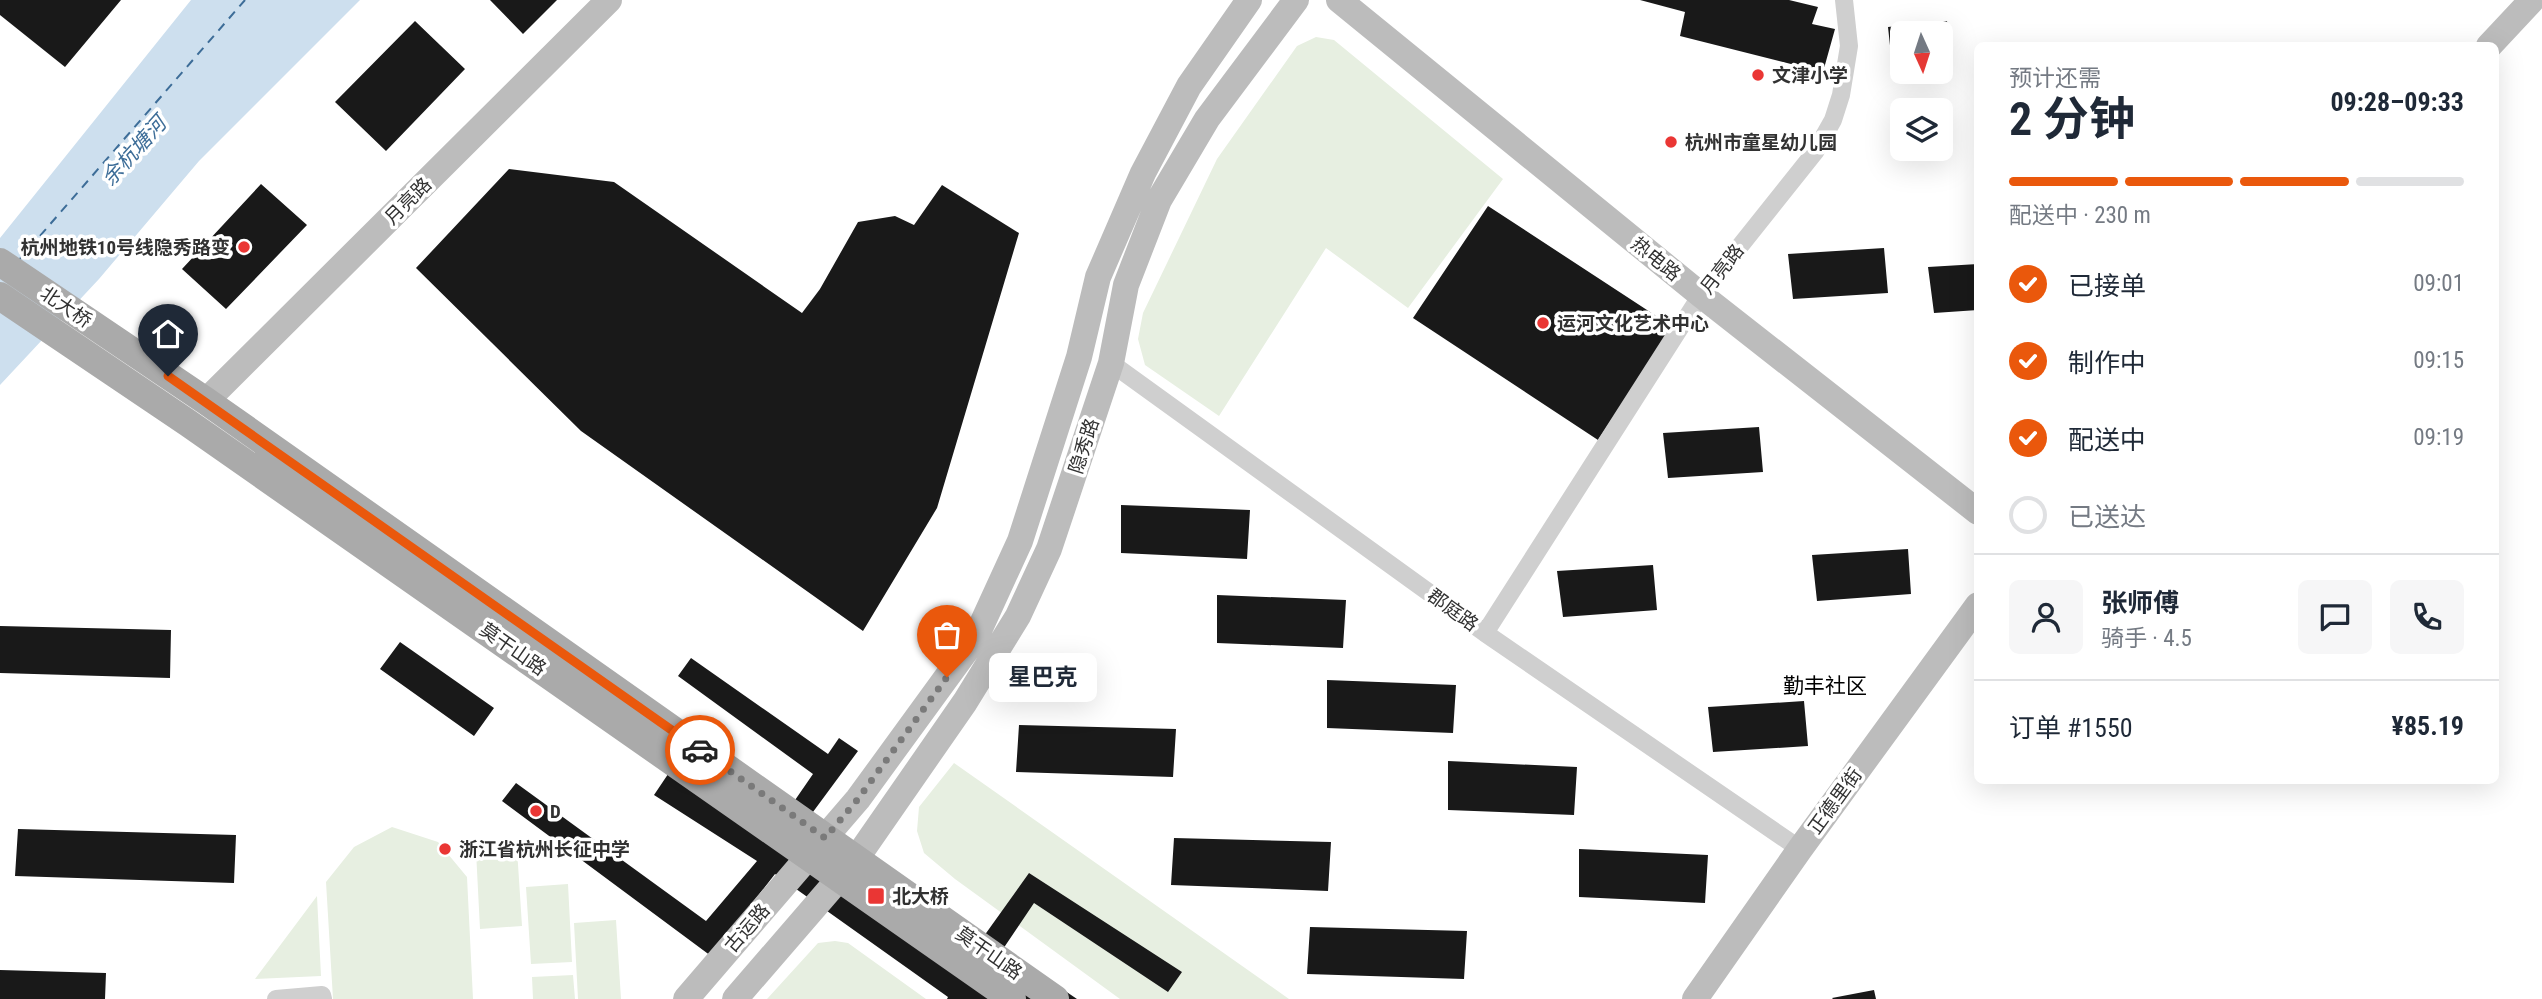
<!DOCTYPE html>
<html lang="zh">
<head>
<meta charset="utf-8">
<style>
	body { margin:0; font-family:"Roboto Condensed","Noto Sans SC",sans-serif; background:#f6f6f7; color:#1f2937; height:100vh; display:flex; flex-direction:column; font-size:26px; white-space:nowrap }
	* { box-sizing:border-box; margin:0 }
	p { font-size:23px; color:#747a83 }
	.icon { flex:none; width:38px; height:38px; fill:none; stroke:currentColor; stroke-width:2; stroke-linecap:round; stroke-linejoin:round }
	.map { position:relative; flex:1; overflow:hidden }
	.details { position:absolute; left:1974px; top:42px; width:525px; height:742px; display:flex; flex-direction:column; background:#fff; border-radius:10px; box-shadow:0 7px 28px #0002 }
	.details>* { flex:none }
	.needle { width:46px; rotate:177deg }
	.tools { position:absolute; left:1890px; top:21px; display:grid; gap:14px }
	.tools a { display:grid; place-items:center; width:63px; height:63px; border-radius:10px; background:#fff; box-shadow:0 7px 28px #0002; font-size:35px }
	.pin { position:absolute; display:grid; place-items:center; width:60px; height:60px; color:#fff; margin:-72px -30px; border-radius:50% 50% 50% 0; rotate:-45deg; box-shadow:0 0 7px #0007 }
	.pin .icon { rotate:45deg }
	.courier { position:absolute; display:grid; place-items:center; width:70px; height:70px; margin:-35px; border:5px solid #ea580c; border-radius:50%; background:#fff; color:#222; box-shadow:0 2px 9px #0007 }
	.bubble { position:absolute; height:49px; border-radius:10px; background:#fff; box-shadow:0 7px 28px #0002; font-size:23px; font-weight:700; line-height:49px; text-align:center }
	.headline em { font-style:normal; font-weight:700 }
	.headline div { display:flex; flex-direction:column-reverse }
	.headline { display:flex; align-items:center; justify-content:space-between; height:119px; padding:0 35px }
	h1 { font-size:46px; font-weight:700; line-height:52px }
	.bar { display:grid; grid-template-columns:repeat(4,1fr); gap:10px 7px; align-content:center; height:84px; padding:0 35px }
	.bar i { height:9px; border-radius:5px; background:#e0e1e3 }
	.bar .current { background:#ea580c }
	.bar p { grid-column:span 4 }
	.line { display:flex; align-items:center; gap:18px; padding:0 35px; border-top:2px solid #e0e1e3 }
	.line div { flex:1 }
	.round { display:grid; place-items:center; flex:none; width:74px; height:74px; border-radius:10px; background:#f6f6f7 }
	ol { padding:0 35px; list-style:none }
	li { display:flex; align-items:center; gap:21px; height:77px }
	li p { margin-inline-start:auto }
	li .icon { padding:7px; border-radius:50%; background:#ea580c; color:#fff; stroke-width:4 }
	li:last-child { color:#747a83 }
	li i { width:38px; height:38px; border:4px solid #e0e1e3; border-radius:50% }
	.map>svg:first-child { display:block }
</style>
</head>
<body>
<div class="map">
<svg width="2542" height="999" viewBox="0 0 2542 999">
	<rect width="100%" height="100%" fill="#fff"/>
	<path fill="#e7efe1" d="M1316 37 1334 40 1503 179 1408 308 1326 248 1219 416 1145 365 1138 339 1143 313 1217 159 1297 46Z
		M954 763 1289 999H1120L955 879 924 853 917 831 919 807Z
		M392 827 438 842 467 877 473 999H333L326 882 354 847Z
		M517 849 522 926 480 929 476 851Z
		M568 884 572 962 531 964 526 887Z
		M317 896 321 976 255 979Z
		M616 920 621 999H578L574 923Z
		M835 941 848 943 926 999H767L818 943Z
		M573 975 575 999H533L532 977Z"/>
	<path fill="#cddfee" d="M191 0H360L199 161 99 279 0 385V238Z"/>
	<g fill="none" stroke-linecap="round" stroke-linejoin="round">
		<path stroke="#3d6d98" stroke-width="2" stroke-dasharray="9 7" stroke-linecap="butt" d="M19 260 245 0"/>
	</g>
	<path fill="#191919" d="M0 0H121L65 67 0 15Z
		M490 0H557L523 34Z
		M1640 0H1789L1818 7 1812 24 1835 29 1823 72 1680 36 1685 12Z
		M415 21 465 69 386 151 335 102Z
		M1947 21 1952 68 1941 69V33H1902V72L1893 73 1888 27Z
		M509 169 614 182 802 313 820 289 858 222 895 216 914 225 942 185 1019 233 937 508 863 631 581 431 416 268Z
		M261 184 307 225 226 309 182 269Z
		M1488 206 1673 327 1598 440 1413 318Z
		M1884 248 1888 293 1793 299 1788 254Z
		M1978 264V310L1934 313 1928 267Z
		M1759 427 1763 472 1668 478 1663 433Z
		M1121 505 1250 510 1247 559 1121 553Z
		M1908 549 1911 594 1817 601 1812 555Z
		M1653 565 1657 610 1563 617 1557 571Z
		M1217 595 1346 600 1343 648 1217 643Z
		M0 626 171 630 170 678 0 673Z
		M400 642 494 708 474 736 380 669Z
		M691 658 828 754 839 738 858 751 810 816 984 936 1029 873 1182 972 1168 992 1034 903 1003 949 1077 999H947L948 997 775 874 711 956 502 801 516 783 706 921 757 861 654 795 695 734 793 803 813 774 678 676Z
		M1327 680 1456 685 1453 733 1327 728Z
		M1804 701 1808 746 1713 752 1708 707Z
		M1019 725 1176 729 1173 777 1016 772Z
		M1448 761 1577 767 1574 815 1448 810Z
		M18 829 236 835 234 883 15 876Z
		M1174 838 1331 842 1328 891 1171 885Z
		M1579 849 1708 855 1705 903 1579 897Z
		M1310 927 1467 931 1464 979 1307 974Z
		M0 970 106 973 105 999H0Z
		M1874 990 1876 999H1833L1832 998Z"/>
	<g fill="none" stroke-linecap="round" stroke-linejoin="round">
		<path stroke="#cfcfcf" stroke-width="18" d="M1111 363 1485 633 1800 849
			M1485 633 1701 295 1815 152 1833 120 1841 95 1849 46 1844 0
			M276 999 322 995 323 999"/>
		<path stroke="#bcbcbc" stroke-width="26" d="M1339 0 1701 295 1978 512
			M2489 46 2532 0
			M206 401 609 0
			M686 999 858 799 976 637 1020 541 1079 357 1098 277 1143 173 1189 86 1249 0
			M735 999 856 859 965 702 1018 616 1049 549 1111 363 1126 285 1159 200 1207 119 1296 0
			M1695 999 1800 849 1978 605"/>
		<path stroke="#aaa" stroke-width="28" d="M0 262 206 401 1055 999
			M0 296 188 423 1012 999"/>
	</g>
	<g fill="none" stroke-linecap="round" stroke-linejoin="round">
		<path stroke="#7a7a7a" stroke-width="7" stroke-dasharray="0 12.6" d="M700 750 825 838 858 799 947 677"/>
		<path stroke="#ea580c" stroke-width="9" d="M168 376 700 750"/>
	</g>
	<g fill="#ea3634" stroke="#fff" stroke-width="2.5">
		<circle cx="1758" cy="75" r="7"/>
		<circle cx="1671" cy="142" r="7"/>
		<circle cx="244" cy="247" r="7"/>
		<circle cx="1543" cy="323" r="7"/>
		<circle cx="536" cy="811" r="7"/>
		<circle cx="445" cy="849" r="7"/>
		<rect x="867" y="887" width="18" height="18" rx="3.5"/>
	</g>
	<g text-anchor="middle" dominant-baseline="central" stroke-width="7" stroke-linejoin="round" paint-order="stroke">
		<g font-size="19" font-weight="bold" fill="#323232" stroke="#fff" text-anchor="start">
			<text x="1772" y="75">文津小学</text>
			<text x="1685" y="142">杭州市童星幼儿园</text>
			<text x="230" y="247" text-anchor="end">杭州地铁10号线隐秀路变</text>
			<text x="1557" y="323">运河文化艺术中心</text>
			<text x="550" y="811">D</text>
			<text x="459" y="849">浙江省杭州长征中学</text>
			<text x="892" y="896">北大桥</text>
		</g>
		<g font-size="19" fill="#323232" stroke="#fff">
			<text transform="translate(408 201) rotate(-45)">月亮路</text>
			<text transform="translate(1656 259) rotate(39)">热电路</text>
			<text transform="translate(1722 269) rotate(-52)">月亮路</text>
			<text transform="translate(66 307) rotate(34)">北大桥</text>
			<text transform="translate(1084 446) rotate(-72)">隐秀路</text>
			<text transform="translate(1453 610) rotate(36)">郡庭路</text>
			<text transform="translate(513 649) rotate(35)">莫干山路</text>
			<text transform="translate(1835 801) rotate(-54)">正德里街</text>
			<text transform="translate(747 928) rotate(-49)">古运路</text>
			<text transform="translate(989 953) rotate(35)">莫干山路</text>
		</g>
		<g font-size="21" font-style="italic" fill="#3d6d98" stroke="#fff">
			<text transform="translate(134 151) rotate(-48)">余杭塘河</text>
		</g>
		<g font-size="21" fill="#000" stroke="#fff">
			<text x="1825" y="686">勤丰社区</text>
		</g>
	</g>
</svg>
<div class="tools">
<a><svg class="needle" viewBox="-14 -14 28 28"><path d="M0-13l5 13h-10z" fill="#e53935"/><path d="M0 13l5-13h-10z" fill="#747a83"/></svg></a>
<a><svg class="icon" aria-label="layers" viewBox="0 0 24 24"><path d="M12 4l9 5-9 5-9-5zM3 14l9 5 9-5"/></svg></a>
</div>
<div class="pin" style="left:947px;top:677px;background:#ea580c"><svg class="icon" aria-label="bag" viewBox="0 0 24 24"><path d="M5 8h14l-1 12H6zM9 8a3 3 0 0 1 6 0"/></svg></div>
<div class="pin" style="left:168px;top:376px;background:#1f2937"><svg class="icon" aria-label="home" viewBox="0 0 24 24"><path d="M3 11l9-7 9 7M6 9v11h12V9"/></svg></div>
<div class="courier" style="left:700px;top:750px"><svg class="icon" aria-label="car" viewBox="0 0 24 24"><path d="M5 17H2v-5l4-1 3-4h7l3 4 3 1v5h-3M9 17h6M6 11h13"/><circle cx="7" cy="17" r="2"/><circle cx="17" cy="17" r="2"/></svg></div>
<div class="bubble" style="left:989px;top:653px;width:108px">星巴克</div>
<section class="details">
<div class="headline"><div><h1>2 分钟</h1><p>预计还需</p></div><em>09:28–09:33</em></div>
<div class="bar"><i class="current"></i><i class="current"></i><i class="current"></i><i></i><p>配送中 · 230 m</p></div>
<ol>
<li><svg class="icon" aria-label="check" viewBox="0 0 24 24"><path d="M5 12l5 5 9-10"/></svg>已接单<p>09:01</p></li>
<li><svg class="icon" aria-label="check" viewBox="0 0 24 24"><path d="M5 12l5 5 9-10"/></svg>制作中<p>09:15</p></li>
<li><svg class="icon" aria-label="check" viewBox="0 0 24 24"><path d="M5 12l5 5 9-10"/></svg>配送中<p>09:19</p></li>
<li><i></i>已送达</li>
</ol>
<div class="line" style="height:126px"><a class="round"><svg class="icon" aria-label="person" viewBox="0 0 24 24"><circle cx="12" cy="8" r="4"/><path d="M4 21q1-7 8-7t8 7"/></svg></a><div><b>张师傅</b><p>骑手 · 4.5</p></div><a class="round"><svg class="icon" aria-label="chat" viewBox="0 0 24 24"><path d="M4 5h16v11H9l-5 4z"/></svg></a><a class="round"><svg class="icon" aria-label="phone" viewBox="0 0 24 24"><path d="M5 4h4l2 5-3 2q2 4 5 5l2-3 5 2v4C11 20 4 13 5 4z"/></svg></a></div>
<div class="line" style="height:91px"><div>订单 #1550</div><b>¥85.19</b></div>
</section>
</div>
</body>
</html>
